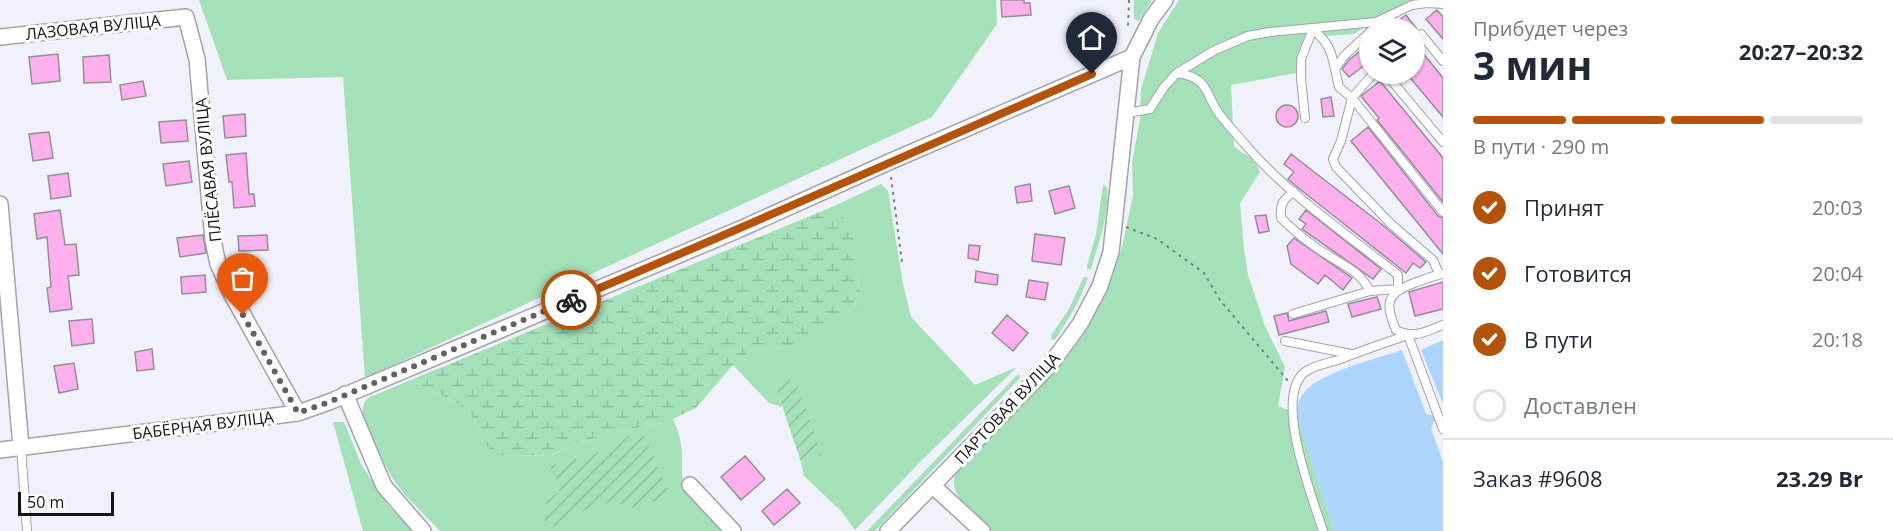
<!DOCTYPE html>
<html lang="ru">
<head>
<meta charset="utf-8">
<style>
	body { margin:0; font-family:"Open Sans",sans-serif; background:#f6f6f7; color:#1f2937; height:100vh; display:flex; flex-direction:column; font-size:22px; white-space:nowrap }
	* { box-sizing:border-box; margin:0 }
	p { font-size:20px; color:#747a83 }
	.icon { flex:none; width:33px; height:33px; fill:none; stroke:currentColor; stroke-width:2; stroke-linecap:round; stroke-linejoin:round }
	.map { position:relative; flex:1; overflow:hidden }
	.side { display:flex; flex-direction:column; background:#fff; width:450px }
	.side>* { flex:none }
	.fabs { position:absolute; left:1359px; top:18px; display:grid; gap:12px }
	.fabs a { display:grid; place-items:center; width:66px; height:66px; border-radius:50%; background:#fff; box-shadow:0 2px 4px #0004; font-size:30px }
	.scale { position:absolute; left:18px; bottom:15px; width:96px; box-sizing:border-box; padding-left:6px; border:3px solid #131316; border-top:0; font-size:16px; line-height:21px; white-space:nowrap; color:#131316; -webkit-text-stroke:4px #fff; paint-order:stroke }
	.pin { position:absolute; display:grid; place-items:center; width:51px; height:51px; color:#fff; margin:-62px -26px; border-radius:50% 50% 50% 0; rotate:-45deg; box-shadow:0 0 6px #0007 }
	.pin .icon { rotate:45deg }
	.courier { position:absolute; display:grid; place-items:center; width:60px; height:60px; margin:-30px; border:4px solid #b45309; border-radius:50%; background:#fff; color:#222; box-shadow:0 2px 8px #0007 }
	.summary em { font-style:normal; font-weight:700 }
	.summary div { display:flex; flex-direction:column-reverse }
	.summary { display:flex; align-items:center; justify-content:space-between; height:102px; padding:0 30px }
	h1 { font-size:39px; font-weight:700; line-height:45px }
	.bar { display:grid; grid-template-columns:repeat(4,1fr); gap:9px 6px; align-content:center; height:72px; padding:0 30px }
	.bar i { height:8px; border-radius:4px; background:#e0e1e3 }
	.bar .current { background:#b45309 }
	.bar p { grid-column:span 4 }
	.line { display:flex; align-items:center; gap:15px; padding:0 30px; border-top:2px solid #e0e1e3 }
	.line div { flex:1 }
	ol { padding:0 30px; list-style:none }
	li { display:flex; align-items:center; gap:18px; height:66px }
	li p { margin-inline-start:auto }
	li .icon { padding:6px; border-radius:50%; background:#b45309; color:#fff; stroke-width:4 }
	li:last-child { color:#747a83 }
	li i { width:33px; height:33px; border:3px solid #e0e1e3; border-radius:50% }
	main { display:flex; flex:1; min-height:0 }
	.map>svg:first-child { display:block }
</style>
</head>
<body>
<main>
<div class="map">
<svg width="1443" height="531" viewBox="0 0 1443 531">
	<defs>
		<pattern id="wetland-marsh" width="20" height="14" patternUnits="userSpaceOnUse" patternTransform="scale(1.5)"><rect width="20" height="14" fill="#a4e1b8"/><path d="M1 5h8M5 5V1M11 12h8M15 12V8" fill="none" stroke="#8cc09d"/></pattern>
		<pattern id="garden-furrows" width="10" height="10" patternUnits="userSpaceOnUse" patternTransform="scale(1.5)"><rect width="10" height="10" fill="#a4e1b8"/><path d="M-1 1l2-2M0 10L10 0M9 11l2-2" fill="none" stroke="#8cc09d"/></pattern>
	</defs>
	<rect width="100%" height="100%" fill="#f0f1fa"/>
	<path fill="#a4e1b8" d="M199 0H996L997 24 932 117 365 378 343 77 227 80Z
		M1134 0H1152L1139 21 1134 19Z
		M1179 0H1423L1387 12 1354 34 1314 37 1302 47 1297 61 1296 73 1231 85 1234 147C1245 154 1256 160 1260 172L1240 203 1244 249 1248 275 1265 326 1285 367 1278 406 1296 413 1334 531H991C980 520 956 500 954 485 953 477 957 472 960 466L1027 402 1061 364 1082 337 1107 292 1122 247 1133 196 1132 163 1140 119 1141 89 1158 33Z
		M881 184 888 191 903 284 911 317 975 385 1017 367 919 463 855 530 842 512 804 476 801 462 821 455 775 385 782 407 769 403 733 365 753 349 785 348 817 335 834 318 862 301 853 258V232L832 207Z
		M1103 185 1107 187C1110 214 1098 244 1091 269H1087V265L1096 235Z
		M1086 277 1088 278C1080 301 1068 320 1055 340L1051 339 1052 334 1069 309 1083 278Z
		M1019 375 1020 378 875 531H867L1016 376Z
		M413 379 422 386 454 401 474 419 482 440 495 456 551 455 579 443 614 432 664 423 673 419 679 434 682 452V474L684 487 725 531H440L405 495 393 479 377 450 362 415 364 403 368 398Z
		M333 422H344L361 464 387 504 412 531H363Z"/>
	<path fill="url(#wetland-marsh)" d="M832 207 843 217 853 232V258L862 301 834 318 818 335 785 348 753 349 733 365 696 408 664 423 614 432 579 443 551 455 495 456 482 440 474 419 454 401 422 386 413 379Z"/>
	<path fill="url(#garden-furrows)" d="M795 378 822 455 801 462 775 385Z
		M643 433 671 497 624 510 619 499 562 519 563 523 543 530 546 509V499L560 492 550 466 611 449 612 441Z"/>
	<path fill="#add4fd" d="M1443 340V404L1421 350Z
		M1402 350 1426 414 1435 416 1437 421 1433 423 1431 429 1443 462V531H1334L1296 413C1298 407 1299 399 1302 395 1316 373 1376 359 1402 350Z"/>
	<path fill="#fdb0ed" stroke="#968e94" stroke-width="1.5" d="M1001 0H1024V3H1030L1031 15 1002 17Z
		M1437 10 1443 17V39L1426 19Z
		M1406 15 1416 28H1388Z
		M1370 43V61L1349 77 1342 69 1349 60Z
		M1422 52 1443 78V117L1407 74H1414V58Z
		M58 54 60 81 32 84 29 57Z
		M109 55 111 82 84 83 83 57Z
		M143 81 146 96 122 100 120 85Z
		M1380 81 1443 158V202L1377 120 1379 118 1361 96Z
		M1331 97 1334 116 1323 117 1321 99Z
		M1276 116a11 11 0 1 1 22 0a11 11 0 1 1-22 0Z
		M245 114 246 136 225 138 223 116Z
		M186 120 188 141 161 143 159 122Z
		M1368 127 1438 216 1443 218V254L1351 141Z
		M49 132 53 158 33 161 29 134Z
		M246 153 249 194H254L255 206 234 208 232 182H229L226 155Z
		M1291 154 1384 226 1426 262 1420 268 1413 263 1406 273 1296 186 1288 179 1294 172 1284 164Z
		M189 161 192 182 166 186 163 164Z
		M68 173 71 196 51 199 48 176Z
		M1030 184 1032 201 1017 203 1015 187Z
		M1069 186 1075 208 1055 214 1049 191Z
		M60 210 65 245 76 244 79 275 68 276 72 309 50 312 47 288 51 287 47 237 37 239 34 214Z
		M1306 210 1381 269 1373 279 1302 229 1306 224 1299 219Z
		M1266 215 1269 231 1259 233 1255 216Z
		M1035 234 1065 238 1061 265 1032 261Z
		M203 235 206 253 180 257 177 238Z
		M267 235 268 250 239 251 238 236Z
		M1294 238 1352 278 1343 290 1325 275 1318 284 1291 264 1287 246Z
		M969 245 980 246 978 260 968 258Z
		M976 271 998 275 997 285 975 282Z
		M205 275 206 292 182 294 181 277Z
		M1029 280 1048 283 1045 300 1026 297Z
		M1443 282V309L1415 316 1409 292Z
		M1377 297 1381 309 1352 317 1348 304Z
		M1326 311 1329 322 1279 335 1274 316 1287 313 1289 321Z
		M1007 315 1028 333 1013 351 992 333Z
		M92 319 94 343 72 346 69 321Z
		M152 349 154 369 137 371 135 352Z
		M74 363 78 389 59 393 54 366Z
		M745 456 765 479 741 500 721 477Z
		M787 489 800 503 774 525 762 511Z"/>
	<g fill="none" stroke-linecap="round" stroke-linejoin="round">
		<defs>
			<path id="service" d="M1370 32 1344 56 1335 69 1339 87 1352 98 1341 141 1333 159 1336 167 1391 224 1433 260 1439 274
				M1414 39 1421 34 1443 61
				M1177 73C1210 78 1204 93 1220 115 1228 125 1236 134 1244 143 1285 192 1348 235 1398 275V289L1370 291 1293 314
				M1373 74 1352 98 1443 212
				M1386 74 1443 142
				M1127 113 1150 109 1164 87 1177 73 1215 50 1248 36 1270 32 1376 22 1412 5 1427 3 1443 4
				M1305 118 1301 78V59L1313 29C1328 43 1331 49 1335 69
				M1294 192C1283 199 1280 204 1281 218 1295 232 1314 247 1331 257 1349 269 1358 270 1370 291
				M1442 274C1432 276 1423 280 1414 283 1387 293 1384 303 1396 330 1415 339 1424 332 1443 325
				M1285 341 1351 354
				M21 447 27 531
				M1323 531C1313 499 1270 391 1308 370 1317 365 1328 363 1338 360 1361 351 1384 343 1408 335L1443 429"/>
			<path id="minor" d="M0 37 186 17 197 59 213 240 218 264 232 295 298 413
				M0 204 21 447
				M345 394 384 486 423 531
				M0 450 298 413 329 402 738 230 889 162 1132 57
				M690 485 733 531
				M933 486 982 531
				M888 531 1050 365 1080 324 1100 286 1111 252 1132 57 1151 19 1165 0"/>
		</defs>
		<use href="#service" stroke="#a2a3ab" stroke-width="10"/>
		<use href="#minor" stroke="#a2a3ab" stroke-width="18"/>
		<path stroke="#7d7e83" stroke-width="2" stroke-dasharray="3 4.5" stroke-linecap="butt" d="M1129 0 1128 27 1130 28
			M891 177 902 262
			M1126 227 1157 239 1204 273 1220 300 1288 381"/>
		<use href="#service" stroke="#fff" stroke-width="8"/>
		<use href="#minor" stroke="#fff" stroke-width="15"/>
	</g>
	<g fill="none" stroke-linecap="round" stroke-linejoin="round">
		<path stroke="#606166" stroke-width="6" stroke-dasharray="0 10.8" d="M243 315 298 413 329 402 571 300"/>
		<path stroke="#b45309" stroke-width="8" d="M571 300C746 227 918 150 1092 74"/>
	</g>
	<g text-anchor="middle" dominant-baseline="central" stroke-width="6" stroke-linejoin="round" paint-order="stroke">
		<g font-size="16" fill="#131316" stroke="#fff">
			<text transform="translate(93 27) rotate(-6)">ЛАЗОВАЯ ВУЛІЦА</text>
			<text transform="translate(208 170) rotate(-96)">ПЛЁСАВАЯ ВУЛІЦА</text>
			<text transform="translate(1007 408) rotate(-47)">ПАРТОВАЯ ВУЛІЦА</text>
			<text transform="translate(203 425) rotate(-7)">БАБЁРНАЯ ВУЛІЦА</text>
		</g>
	</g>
</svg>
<div class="fabs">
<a><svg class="icon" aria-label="layers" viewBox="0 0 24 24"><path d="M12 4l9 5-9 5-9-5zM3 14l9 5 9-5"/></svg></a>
</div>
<div class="scale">50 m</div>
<div class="pin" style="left:243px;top:315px;background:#ea580c"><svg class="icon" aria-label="bag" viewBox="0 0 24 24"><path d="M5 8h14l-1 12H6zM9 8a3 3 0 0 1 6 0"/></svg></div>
<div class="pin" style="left:1092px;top:74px;background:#1f2937"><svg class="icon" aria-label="home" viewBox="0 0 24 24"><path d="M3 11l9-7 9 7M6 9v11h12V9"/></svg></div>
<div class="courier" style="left:571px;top:300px"><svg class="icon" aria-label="bike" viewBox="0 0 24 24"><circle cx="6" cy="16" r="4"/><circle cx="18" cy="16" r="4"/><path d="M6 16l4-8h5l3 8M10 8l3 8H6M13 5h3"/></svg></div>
</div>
<section class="side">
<div class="summary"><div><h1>3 мин</h1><p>Прибудет через</p></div><em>20:27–20:32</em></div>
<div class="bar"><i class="current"></i><i class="current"></i><i class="current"></i><i></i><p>В пути · 290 m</p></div>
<ol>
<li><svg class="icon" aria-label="check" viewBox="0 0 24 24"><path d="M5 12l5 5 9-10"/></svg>Принят<p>20:03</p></li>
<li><svg class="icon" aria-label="check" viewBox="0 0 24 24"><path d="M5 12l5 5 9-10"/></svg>Готовится<p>20:04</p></li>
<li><svg class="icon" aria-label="check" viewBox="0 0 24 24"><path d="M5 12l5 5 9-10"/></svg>В пути<p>20:18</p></li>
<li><i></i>Доставлен</li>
</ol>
<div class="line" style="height:78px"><div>Заказ #9608</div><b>23.29 Br</b></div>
</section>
</main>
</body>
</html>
